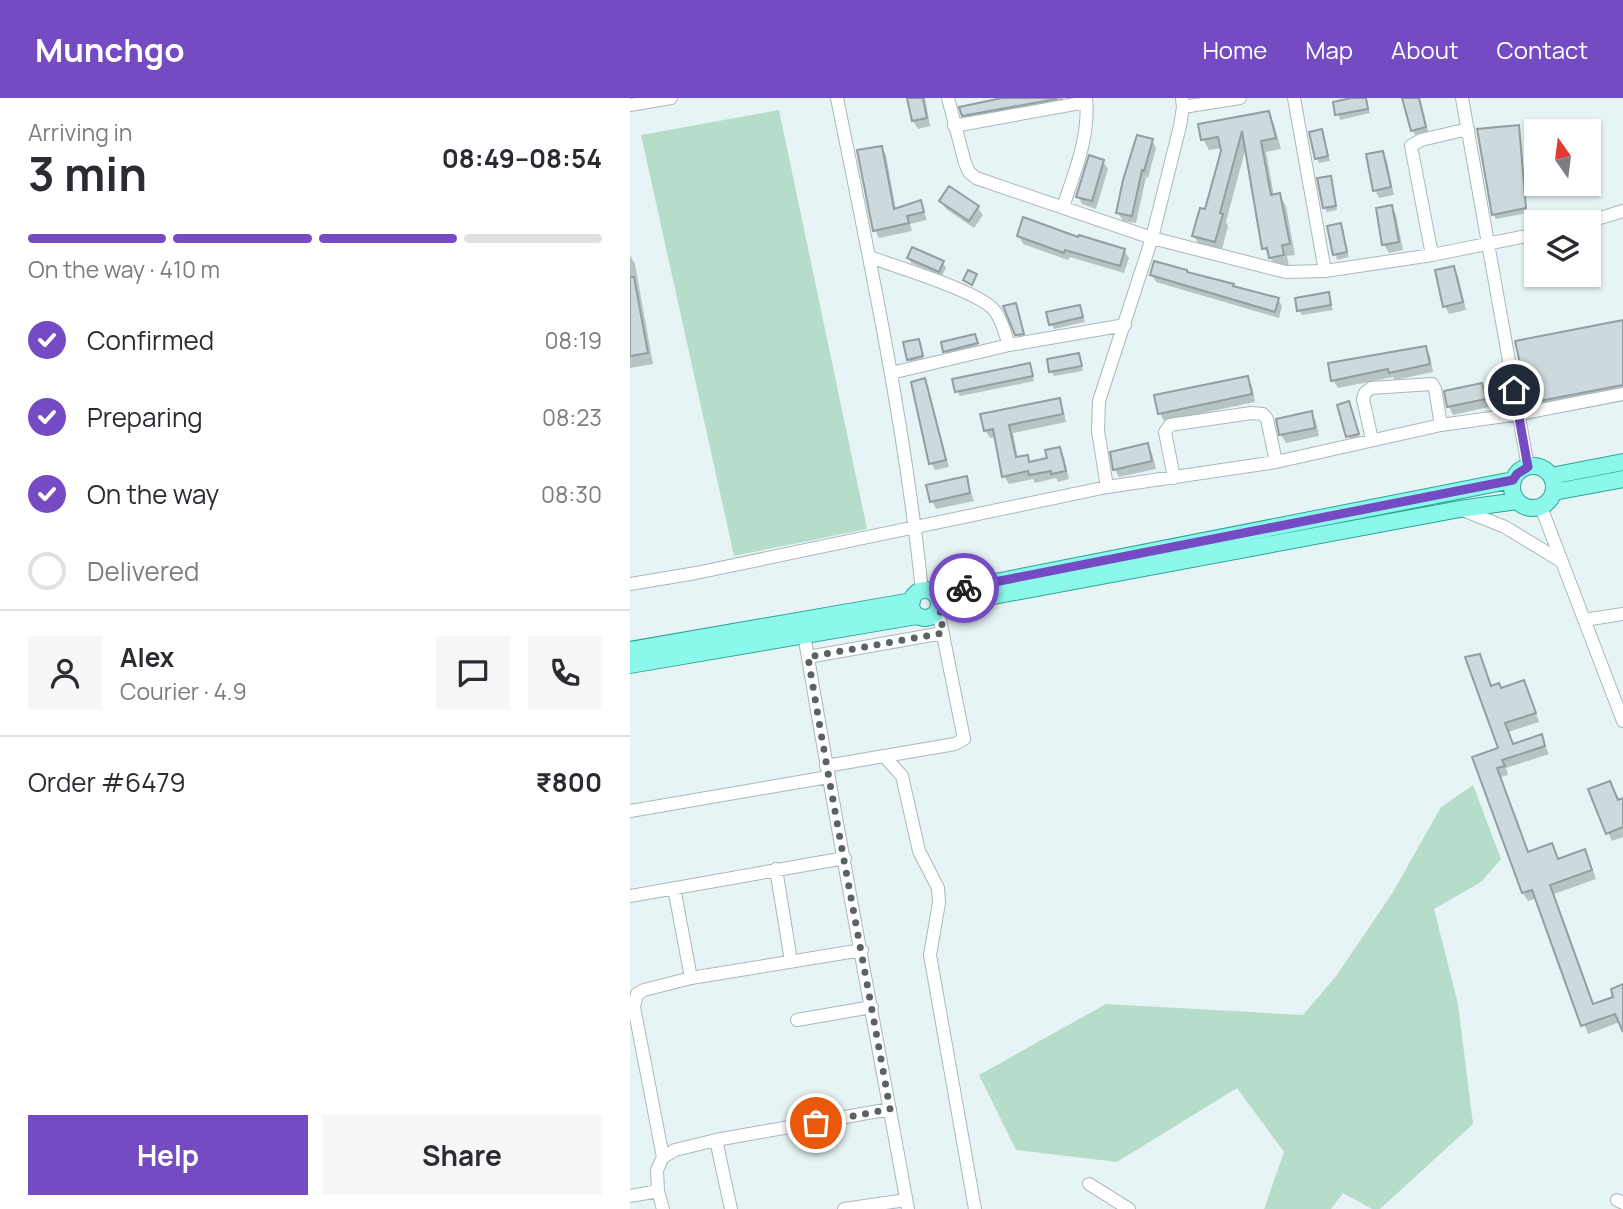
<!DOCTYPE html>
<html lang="en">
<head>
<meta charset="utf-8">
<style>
	body { margin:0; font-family:Manrope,sans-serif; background:#f7f7f7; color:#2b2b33; height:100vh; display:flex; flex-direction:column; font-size:26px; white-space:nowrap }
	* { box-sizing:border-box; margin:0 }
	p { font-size:23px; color:#7c7c81 }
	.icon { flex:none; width:38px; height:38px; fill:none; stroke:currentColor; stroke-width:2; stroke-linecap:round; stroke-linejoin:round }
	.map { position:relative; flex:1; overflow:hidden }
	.details { display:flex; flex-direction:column; background:#fff; width:630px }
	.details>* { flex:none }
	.needle { width:46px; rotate:346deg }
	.controls { position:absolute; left:894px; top:21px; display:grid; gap:14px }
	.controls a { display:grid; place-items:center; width:77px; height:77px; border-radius:0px; background:#fff; box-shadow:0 2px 5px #0004; font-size:35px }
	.pin { position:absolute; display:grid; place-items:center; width:60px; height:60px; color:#fff; margin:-30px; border:4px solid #fff; border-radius:50%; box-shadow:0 2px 7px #0007 }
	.courier { position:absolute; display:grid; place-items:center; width:70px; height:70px; margin:-35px; border:5px solid #754bc3; border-radius:50%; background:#fff; color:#222; box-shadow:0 2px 9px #0007 }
	.overview em { font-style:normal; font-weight:700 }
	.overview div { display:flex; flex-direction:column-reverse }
	.overview { display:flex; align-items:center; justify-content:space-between; height:119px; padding:0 28px }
	h1 { font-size:46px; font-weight:700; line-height:52px }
	.bar { display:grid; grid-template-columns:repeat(4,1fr); gap:10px 7px; align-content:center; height:84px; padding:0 28px }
	.bar i { height:9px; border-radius:5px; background:#e1e1e2 }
	.bar .current { background:#754bc3 }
	.bar p { grid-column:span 4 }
	.line { display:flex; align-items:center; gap:18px; padding:0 28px; border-top:2px solid #e1e1e2 }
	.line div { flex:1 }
	.round { display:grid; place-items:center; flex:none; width:74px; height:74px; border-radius:0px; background:#f7f7f7 }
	ol { padding:0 28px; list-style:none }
	li { display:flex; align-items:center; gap:21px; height:77px }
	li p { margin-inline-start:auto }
	li .icon { padding:7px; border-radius:50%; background:#754bc3; color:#fff; stroke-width:4 }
	li:last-child { color:#7c7c81 }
	li i { width:38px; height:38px; border:4px solid #e1e1e2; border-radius:50% }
	.button { display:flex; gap:14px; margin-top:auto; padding:14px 28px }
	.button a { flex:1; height:80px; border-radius:0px; background:#754bc3; color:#fff; font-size:28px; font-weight:700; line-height:80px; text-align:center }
	.button a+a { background:#f7f7f7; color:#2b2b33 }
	header { display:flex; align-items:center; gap:42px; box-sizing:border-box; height:98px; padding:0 35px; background:#754bc3; color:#fff }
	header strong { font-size:33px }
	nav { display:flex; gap:38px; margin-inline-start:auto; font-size:24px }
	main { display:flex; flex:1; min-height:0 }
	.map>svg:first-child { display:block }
</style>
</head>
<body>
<header>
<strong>Munchgo</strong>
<nav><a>Home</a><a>Map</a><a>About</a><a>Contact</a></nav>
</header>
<main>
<section class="details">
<div class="overview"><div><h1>3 min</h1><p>Arriving in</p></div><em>08:49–08:54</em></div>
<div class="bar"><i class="current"></i><i class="current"></i><i class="current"></i><i></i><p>On the way · 410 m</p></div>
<ol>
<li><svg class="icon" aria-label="check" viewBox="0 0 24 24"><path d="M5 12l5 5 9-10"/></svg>Confirmed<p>08:19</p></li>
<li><svg class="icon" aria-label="check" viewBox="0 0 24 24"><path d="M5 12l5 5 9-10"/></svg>Preparing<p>08:23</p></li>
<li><svg class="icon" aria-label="check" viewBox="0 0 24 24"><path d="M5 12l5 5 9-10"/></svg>On the way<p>08:30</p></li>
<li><i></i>Delivered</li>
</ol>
<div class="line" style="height:126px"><a class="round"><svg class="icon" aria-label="person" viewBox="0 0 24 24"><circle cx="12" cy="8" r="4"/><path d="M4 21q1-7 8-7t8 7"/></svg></a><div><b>Alex</b><p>Courier · 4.9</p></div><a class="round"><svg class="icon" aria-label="chat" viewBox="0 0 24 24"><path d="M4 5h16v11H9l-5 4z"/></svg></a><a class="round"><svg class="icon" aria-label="phone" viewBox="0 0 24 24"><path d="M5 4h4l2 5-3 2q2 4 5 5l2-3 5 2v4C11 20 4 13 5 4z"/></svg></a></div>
<div class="line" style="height:91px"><div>Order #6479</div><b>₹800</b></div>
<div class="button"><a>Help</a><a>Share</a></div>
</section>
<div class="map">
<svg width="993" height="1111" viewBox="0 0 993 1111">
	<rect width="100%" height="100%" fill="#e7f4f5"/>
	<path fill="#b6ddca" d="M149 12 237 431 104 458 11 37Z
		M843 687 871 761 851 784 804 811 828 906 843 1026 750 1111H742L713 1095 701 1111H634L654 1054 607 990 487 1064 386 1052 349 977 476 906 673 917 707 877 763 794 811 709Z"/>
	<path fill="#0003" d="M279 0H295L300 28 288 31 283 23Z
		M384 0H433L434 8 338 25 333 17Z
		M729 0H735L740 15 710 22 705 5Z
		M774 0H790L799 37 787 40 782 32Z
		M638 15 644 26 651 51 636 54 644 98 649 97 656 108 665 157 657 158 659 168 647 171 634 150 616 49 596 124 598 128 591 155 570 149 564 138 576 113 592 50 579 52 573 41Z
		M888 29 890 34 897 115 866 121 863 116Z
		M693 38 700 63 689 65 687 61Z
		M522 42 526 50 518 80 516 79 506 125 493 123 488 115Z
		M251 49 256 57 266 112 290 104 297 122 280 126 282 133 249 140 245 132Z
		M752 55 757 63 764 97 749 100 745 92Z
		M473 63 478 71 466 111 452 106 448 98Z
		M700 80 707 112 697 114 694 109Z
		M320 90 348 110 353 117 344 130 316 111 311 103Z
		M761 109 766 117 773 152 759 155 754 147 748 111Z
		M710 127 719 159 707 162 699 130Z
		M389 138 449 141 494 152 499 160 494 175 440 159 438 162 393 146Z
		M0 157 5 166 23 266 0 270Z
		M279 160 313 165 316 170 312 178 281 165Z
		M823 170 828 178 836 212 819 216 815 208Z
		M558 176 648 201 652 208 649 220 526 184 522 177Z
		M698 196 703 212 672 217 669 212Z
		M386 207 388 212 395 240 389 241 387 236Z
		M450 209 455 224 424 231 421 226Z
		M993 225V299L907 315 901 304Z
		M344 238 349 250 318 258 315 253Z
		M288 243 294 263 281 267 278 262Z
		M795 250 800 258 803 274 765 282 763 279 708 290 703 282Z
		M448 257 453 273 424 278 421 273Z
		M399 267 404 283 330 298 327 293Z
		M617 280 622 288 625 304 534 323 530 315Z
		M295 282 298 289 319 369 305 372 301 365Z
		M851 287 856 295 859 309 823 317 819 309 816 294Z
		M429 302 433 310 436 324 383 335 388 361 397 359 401 365 419 361 429 351 434 359 439 381 428 384 426 380 405 385 403 381 379 386 374 378 366 339 360 340 355 332Z
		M709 308 721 310 730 341 721 344Z
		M681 315 686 323 689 338 656 345 651 337 648 322Z
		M517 347 522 355 526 371 489 379 485 372 482 355Z
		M336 380 344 403 306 411 302 403Z
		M849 558 862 589 871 592 893 584 898 593 909 624 878 634 884 647 911 638 919 656 876 670 878 677 871 679 898 755 921 747 929 762 954 753 959 762 966 781 924 796 964 908 986 900 993 888V929L990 924 958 936 907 800 898 803 893 795 845 660 870 651Z
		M988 703H993V739L982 743 978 735Z"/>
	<path fill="#cdd9dd" stroke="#929ea2" stroke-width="2" d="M277 0H293L297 20 282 23Z
		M372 0H426V1L332 18 329 9Z
		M721 0H736L738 11 705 17 703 4Z
		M772 0H789L796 29 781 33Z
		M639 13 646 40 631 43 641 97 650 95 660 146 652 147 654 157 639 160 637 150 632 151 612 33 590 115 593 116 585 144 562 138 570 110 575 111 591 53 588 39 571 42 568 26Z
		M889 27 896 110 862 117 847 31Z
		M692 31 698 58 685 61 679 34Z
		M507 37 523 41 514 73 512 72 502 118 486 115 493 82Z
		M252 48 264 111 291 102 294 114 277 118 279 125 243 133 227 52Z
		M753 53 761 89 743 93 736 56Z
		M459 57 474 62 462 103 446 99Z
		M701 78 706 108 693 110 687 80Z
		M319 88 349 108 339 123 309 103Z
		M762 107 769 144 752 147 746 110Z
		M393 119 448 139 449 137 495 151 490 168 435 152 434 155 387 138Z
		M711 125 717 154 703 157 697 128Z
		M282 149 314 163 309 174 277 160Z
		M524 163 557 172V174L604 186 603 188 649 200 645 214 520 177Z
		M824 168 833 204 813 209 805 172Z
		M338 172 347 176 342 187 333 182Z
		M0 179H4L18 255 0 258Z
		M699 194 701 207 667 213 665 200Z
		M386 205 394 236 385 237 373 208Z
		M450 207 453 219 419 227 416 214Z
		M993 222V287L899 305 885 243Z
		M345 236 348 245 313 254 311 244Z
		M289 241 293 258 277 262 273 244Z
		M796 248 800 266 759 275 758 271 701 283 698 265Z
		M449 255 452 268 419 274 417 261Z
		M400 265 403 278 325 294 322 281Z
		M618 278 622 296 528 316 524 297Z
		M295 280 316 362 299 366 281 284Z
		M852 285 856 301 817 309 814 293Z
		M430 300 433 316 379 327 386 359 398 357 399 364 417 360 415 352 430 349 436 373 421 376V373L399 377 398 373 372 379 363 331 354 333 350 316Z
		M719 303 729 336 716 339 707 307Z
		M682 313 685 330 649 337 646 321Z
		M518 345 522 363 483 372 480 354Z
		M337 378 340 395 300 404 296 387Z
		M850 556 861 588 869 585 871 590 894 582 906 615 875 625 883 646 912 636 915 648 872 662 875 668 867 670 898 754 922 745 928 761 955 751 962 772 920 787 963 906 983 899 981 891 993 886V934L985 916 951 928 902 792 892 795 842 659 868 650 835 559Z
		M980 683 988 702 993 700V729L976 736 958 691Z"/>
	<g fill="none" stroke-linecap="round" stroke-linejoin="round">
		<defs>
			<path id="minor" d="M207 0C240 163 275 327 292 493
				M318 0 335 65 339 74 346 80 522 140 656 174 695 173 802 157 906 136
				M664 0 695 173
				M832 0 898 369
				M0 7 41 0
				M553 9 610 0
				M324 28 456 4
				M433 109C445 73 460 38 456 0
				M957 124 993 113
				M802 157 781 48 791 42 838 31
				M240 159C266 169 348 193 364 212 372 221 375 236 379 247
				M261 275 379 247 495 227
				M742 342 733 301 735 295 741 290 802 286 805 291 811 327
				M544 380 535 334 540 327 621 315 633 316 637 321 646 364
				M477 389 468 333 469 303 522 140 550 28 553 9 552 0
				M911 409 993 623
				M830 411 875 429 931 463
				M0 486 66 475 477 389 646 364 811 327 889 316 993 296
				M954 522 993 516
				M174 536C206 728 243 919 278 1111
				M178 559 313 535
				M255 659 272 678 289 753 308 790 309 805 300 857 345 1111
				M196 668 325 646 334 641 308 512
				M0 713 198 679
				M146 771 161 863
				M44 790 61 880
				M0 798 215 760
				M167 922 242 909
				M86 1042 101 1111
				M33 1059 45 1052 86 1042 260 1011
				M459 1086 499 1111
				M28 1093 27 1072 33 1059 4 909 7 896 14 892 61 880 232 852
				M0 1098 28 1093 33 1111
				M987 1102 993 1105
				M214 1111 276 1102"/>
			<path id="major" d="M882 389a21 21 0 1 1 42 0a21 21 0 1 1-42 0Z
				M921 378 993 364
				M924 394 993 381
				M281 506a14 14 0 1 1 28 0a14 14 0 1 1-28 0Z
				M305 496 883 382
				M310 508 830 411 887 403
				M0 552 282 503
				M0 567 287 518"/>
		</defs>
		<use href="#minor" stroke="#abb8b9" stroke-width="14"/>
		<use href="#major" stroke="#2da597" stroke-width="18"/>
		<use href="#minor" stroke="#fff" stroke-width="12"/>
		<use href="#major" stroke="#8bf8eb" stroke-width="16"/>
	</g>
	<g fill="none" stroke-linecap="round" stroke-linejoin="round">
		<path stroke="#5b6263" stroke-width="7" stroke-dasharray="0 12.6" d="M186 1025 260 1011C233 860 203 710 178 559L313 535C311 523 311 505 305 496L334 490"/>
		<path stroke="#754bc3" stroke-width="9" d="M334 490 883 382 887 376 898 369 884 292"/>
	</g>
</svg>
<div class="controls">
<a><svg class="needle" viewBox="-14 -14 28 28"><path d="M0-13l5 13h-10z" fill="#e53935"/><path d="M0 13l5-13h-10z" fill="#7c7c81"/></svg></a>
<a><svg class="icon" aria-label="layers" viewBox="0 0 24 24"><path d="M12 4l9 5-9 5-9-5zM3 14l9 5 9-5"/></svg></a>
</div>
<div class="pin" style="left:186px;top:1025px;background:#ea580c"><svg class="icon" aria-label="bag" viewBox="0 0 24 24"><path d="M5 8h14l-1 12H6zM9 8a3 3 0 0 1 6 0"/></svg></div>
<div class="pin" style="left:884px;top:292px;background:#1f2937"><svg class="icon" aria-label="home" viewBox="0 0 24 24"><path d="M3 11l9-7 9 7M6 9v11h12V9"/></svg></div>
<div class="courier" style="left:334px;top:490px"><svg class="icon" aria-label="bike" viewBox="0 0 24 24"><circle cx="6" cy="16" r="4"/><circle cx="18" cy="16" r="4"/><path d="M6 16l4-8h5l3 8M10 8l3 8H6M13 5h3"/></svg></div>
</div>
</main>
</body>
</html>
